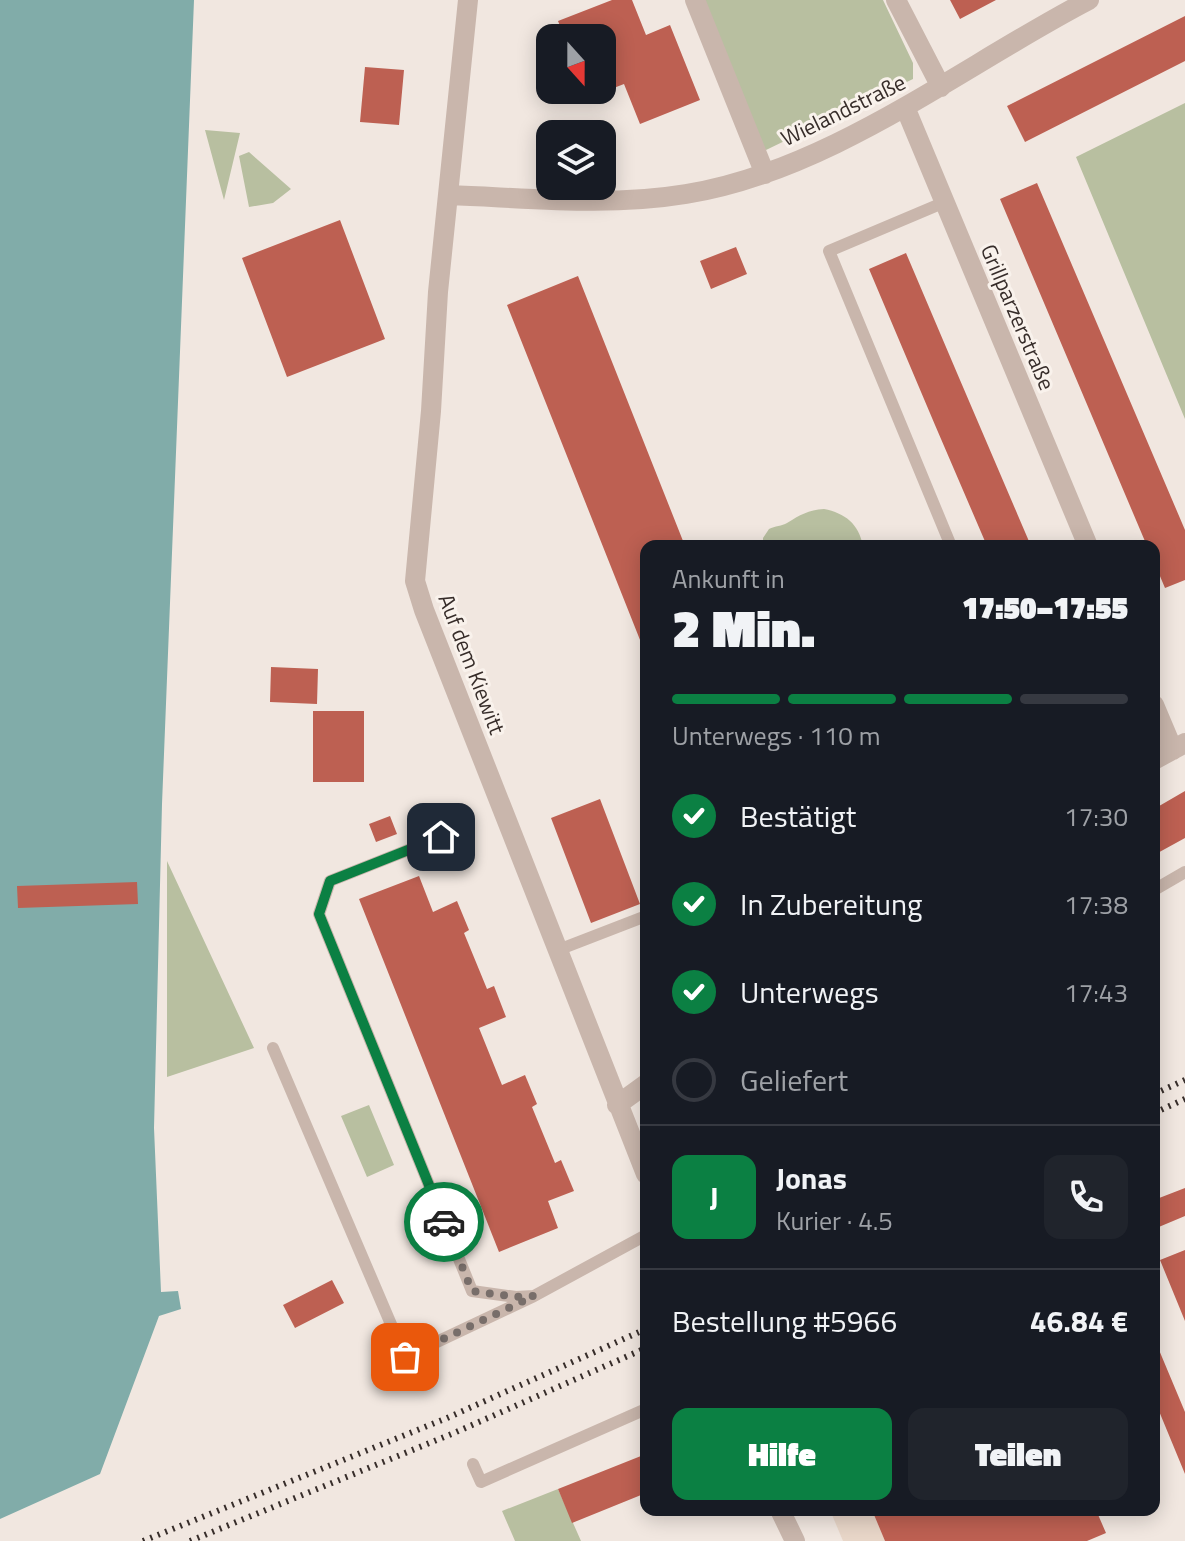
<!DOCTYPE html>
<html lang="de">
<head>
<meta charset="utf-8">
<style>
	body { margin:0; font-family:"Titillium Web",sans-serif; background:#20242c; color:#f1f3f6; height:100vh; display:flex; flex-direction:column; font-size:30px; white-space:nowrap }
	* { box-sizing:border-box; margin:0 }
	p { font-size:26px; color:#9ea1a6 }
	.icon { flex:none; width:44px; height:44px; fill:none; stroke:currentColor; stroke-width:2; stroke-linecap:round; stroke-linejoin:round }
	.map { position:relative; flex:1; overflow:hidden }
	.panel { position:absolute; left:640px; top:540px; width:520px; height:976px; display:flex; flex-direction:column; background:#171b24; border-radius:16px; box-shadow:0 4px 20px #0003 }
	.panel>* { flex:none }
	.needle { width:52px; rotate:159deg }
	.tools { position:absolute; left:536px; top:24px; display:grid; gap:16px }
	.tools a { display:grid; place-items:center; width:80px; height:80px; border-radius:16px; background:#171b24; box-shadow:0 4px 20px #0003; font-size:40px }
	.pin { position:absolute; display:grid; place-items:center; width:68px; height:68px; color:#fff; margin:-34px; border-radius:16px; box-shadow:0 4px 12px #0006 }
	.courier { position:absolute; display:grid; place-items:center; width:80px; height:80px; margin:-40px; border:6px solid #0b8043; border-radius:50%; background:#fff; color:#222; box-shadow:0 2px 10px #0007 }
	.headline em { font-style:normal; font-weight:800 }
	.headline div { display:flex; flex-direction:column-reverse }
	.headline { display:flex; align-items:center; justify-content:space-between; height:136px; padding:0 32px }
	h1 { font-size:52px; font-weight:800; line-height:60px }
	.bar { display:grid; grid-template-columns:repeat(4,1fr); gap:12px 8px; align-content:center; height:96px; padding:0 32px }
	.bar i { height:10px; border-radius:6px; background:#363941 }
	.bar .on { background:#0b8043 }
	.bar p { grid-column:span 4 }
	.line { display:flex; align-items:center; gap:20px; padding:0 32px; border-top:2px solid #363941 }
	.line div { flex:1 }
	.round { display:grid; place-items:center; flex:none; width:84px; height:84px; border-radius:16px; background:#20242c }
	ol { padding:0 32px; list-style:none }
	li { display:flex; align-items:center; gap:24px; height:88px }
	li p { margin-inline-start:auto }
	li .icon { padding:8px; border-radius:50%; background:#0b8043; color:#fff; stroke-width:4 }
	li:last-child { color:#9ea1a6 }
	li i { width:44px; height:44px; border:4px solid #363941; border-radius:50% }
	.cta { display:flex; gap:16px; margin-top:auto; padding:16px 32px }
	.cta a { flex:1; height:92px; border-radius:16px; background:#0b8043; color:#fff; font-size:32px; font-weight:800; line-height:92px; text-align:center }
	.cta a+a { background:#20242c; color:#f1f3f6 }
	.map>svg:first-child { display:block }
</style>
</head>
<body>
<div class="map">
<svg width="1185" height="1541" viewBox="0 0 1185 1541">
	<rect width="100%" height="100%" fill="#f1e7e0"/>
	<path fill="#b8bfa0" d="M699 0H883L913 63V79L766 150 755 146Z
		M1185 103V419L1076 157Z
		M205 130 240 133 224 200Z
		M249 152 291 189 273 203 249 207 239 156Z
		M824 509C845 513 859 524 863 546H763V538L769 529C775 526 782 526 787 523 800 515 808 510 824 509Z
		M167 861 254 1048 167 1077Z
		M369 1105 394 1165 367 1177 341 1116Z
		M558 1489 581 1541H515L502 1511Z"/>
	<path fill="#e8d6c8" d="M830 1510H872L885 1541H843Z"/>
	<path fill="#81aca9" d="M0 0H194L162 804 154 1128 161 1292 178 1291 181 1309 159 1316 100 1474 0 1519Z"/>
	<path fill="#bd6052" d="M612 0H632L646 35 670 25 700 100 640 124 624 84 588 98 585 90H602V38H565L558 21Z
		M950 0H996L960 19Z
		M1185 16V61L1025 142 1007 106Z
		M365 67 404 70 399 125 360 122Z
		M1037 183 1185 530V580L1165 588 1154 562V546H1147L1000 199Z
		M340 220 385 339 287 377 242 258Z
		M736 247 747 274 711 289 700 261Z
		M906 253 957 373 1031 546H987L935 425 869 269Z
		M578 276 685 546H646V655L507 305Z
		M271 667 318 669 317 704 270 702Z
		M313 711H364V782H313Z
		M1185 791V838L1154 855V809Z
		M600 799 640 904 591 923 551 818Z
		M390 816 397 834 376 842 369 824Z
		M419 876 433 912 457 901 469 930 464 933 487 989 494 986 506 1017 479 1028 502 1085 525 1075 537 1104 532 1107 555 1163 561 1160 574 1191 548 1201 558 1228 499 1252 359 899Z
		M137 882 138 904 18 908 17 886Z
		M1185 1188V1216L1154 1229V1200Z
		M1185 1250V1321L1160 1260Z
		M332 1280 344 1303 295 1328 283 1305Z
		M1154 1338 1185 1412V1474L1154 1399Z
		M646 1454V1493L572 1523 558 1489Z
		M872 1510H1096L1106 1533 1087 1541H885Z"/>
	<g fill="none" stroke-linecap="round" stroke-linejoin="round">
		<path stroke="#c9b6ac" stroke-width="12" d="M945 202 829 251 951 546
			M441 837 330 881 319 914 472 1291 516 1297 534 1296
			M1154 890 1185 872
			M558 950 646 916
			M273 1048 405 1357 534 1296 646 1235
			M473 1464 481 1482 646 1409"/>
		<path stroke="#c9b6ac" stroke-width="20" d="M468 0 438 292 431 411 415 581 424 610 646 1174
			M695 0 765 174
			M896 0 941 87
			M905 107 1088 546
			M450 195C528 198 608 207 686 194 830 171 962 66 1089 0
			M1154 705 1173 750
			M1154 760 1185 743
			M617 1105 646 1084
			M780 1510 795 1541"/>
		<path stroke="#372d2a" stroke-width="6" stroke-dasharray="2 6" stroke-linecap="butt" d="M1154 1094 1185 1080
			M1154 1113 1185 1099
			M143 1541 447 1418 646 1329
			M190 1541 454 1433 646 1348"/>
	</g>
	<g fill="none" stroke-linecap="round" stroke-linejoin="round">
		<path stroke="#786e6a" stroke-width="8" stroke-dasharray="0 14.4" d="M405 1357 534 1296 516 1297 472 1291 444 1222"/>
		<path stroke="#0b8043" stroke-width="10" d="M441 837 330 881 319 914 444 1222"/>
	</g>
	<g text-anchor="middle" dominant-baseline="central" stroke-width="6" stroke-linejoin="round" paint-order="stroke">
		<g font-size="22" fill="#372d2a" stroke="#f9f2ec">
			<text transform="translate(843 110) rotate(-26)">Wielandstraße</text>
			<text transform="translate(1018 317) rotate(67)">Grillparzerstraße</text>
			<text transform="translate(472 664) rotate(69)">Auf dem Kiewitt</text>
		</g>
	</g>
</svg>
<div class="tools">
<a><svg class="needle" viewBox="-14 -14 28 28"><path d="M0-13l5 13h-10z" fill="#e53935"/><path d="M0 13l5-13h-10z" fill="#9ea1a6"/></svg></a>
<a><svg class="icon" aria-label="layers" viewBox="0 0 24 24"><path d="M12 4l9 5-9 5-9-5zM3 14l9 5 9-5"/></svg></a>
</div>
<div class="pin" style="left:405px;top:1357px;background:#ea580c"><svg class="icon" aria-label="bag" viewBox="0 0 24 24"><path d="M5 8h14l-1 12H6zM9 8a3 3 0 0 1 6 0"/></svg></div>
<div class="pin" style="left:441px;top:837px;background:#1f2937"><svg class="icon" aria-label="home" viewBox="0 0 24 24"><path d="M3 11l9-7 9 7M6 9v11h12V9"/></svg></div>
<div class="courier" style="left:444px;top:1222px"><svg class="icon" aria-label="car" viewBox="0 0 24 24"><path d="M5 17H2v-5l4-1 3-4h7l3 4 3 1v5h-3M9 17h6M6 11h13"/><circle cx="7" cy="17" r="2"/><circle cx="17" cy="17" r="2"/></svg></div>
<section class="panel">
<div class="headline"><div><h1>2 Min.</h1><p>Ankunft in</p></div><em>17:50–17:55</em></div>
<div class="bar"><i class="on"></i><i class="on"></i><i class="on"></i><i></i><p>Unterwegs · 110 m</p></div>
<ol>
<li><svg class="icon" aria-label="check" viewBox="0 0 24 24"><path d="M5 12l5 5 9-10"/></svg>Bestätigt<p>17:30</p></li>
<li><svg class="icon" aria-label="check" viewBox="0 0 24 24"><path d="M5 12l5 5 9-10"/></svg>In Zubereitung<p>17:38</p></li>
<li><svg class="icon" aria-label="check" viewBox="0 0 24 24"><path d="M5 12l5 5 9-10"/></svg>Unterwegs<p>17:43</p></li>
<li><i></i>Geliefert</li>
</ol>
<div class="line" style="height:144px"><b class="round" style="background:#0b8043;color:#fff">J</b><div><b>Jonas</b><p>Kurier · 4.5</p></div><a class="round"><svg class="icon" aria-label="phone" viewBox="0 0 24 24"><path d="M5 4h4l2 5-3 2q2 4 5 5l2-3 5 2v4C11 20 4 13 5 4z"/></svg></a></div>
<div class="line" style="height:104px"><div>Bestellung #5966</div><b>46.84 €</b></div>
<div class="cta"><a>Hilfe</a><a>Teilen</a></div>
</section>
</div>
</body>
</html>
